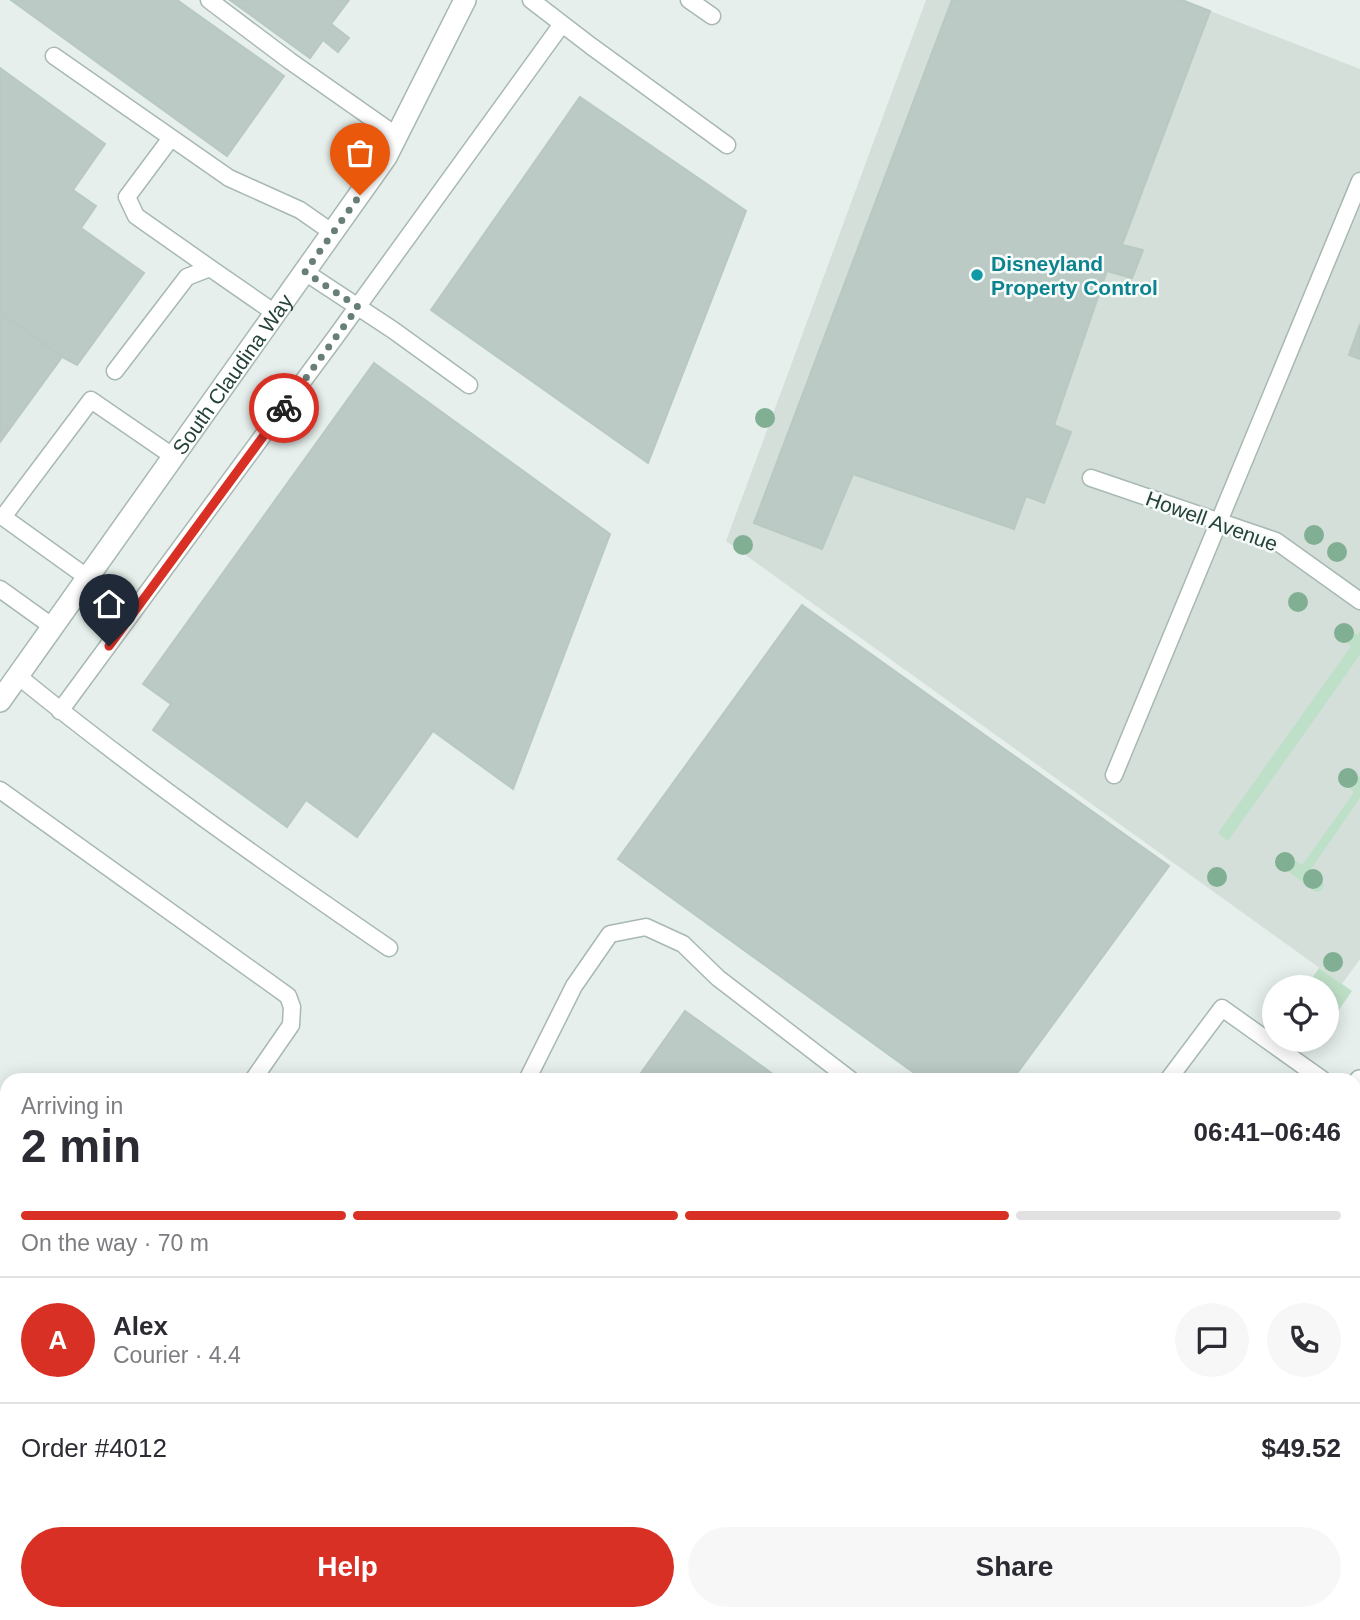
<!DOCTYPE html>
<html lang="en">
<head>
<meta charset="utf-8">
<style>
	body { margin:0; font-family:Helvetica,sans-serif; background:#f7f7f7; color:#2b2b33; height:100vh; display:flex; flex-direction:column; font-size:26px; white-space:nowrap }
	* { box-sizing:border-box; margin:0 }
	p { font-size:23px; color:#7c7c81 }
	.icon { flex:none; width:38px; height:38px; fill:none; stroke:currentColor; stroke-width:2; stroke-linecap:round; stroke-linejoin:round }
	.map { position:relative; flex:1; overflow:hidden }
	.panel { position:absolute; left:0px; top:1073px; width:1362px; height:548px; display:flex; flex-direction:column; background:#fff; border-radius:21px 21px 0 0; box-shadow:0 4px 18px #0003 }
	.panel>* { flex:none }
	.buttons { position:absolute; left:1262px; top:975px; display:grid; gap:14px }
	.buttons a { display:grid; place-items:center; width:77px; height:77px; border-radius:50%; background:#fff; box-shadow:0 4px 18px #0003; font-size:35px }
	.pin { position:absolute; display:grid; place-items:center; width:60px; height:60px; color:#fff; margin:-72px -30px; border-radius:50% 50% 50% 0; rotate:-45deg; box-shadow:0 0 7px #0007 }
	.pin .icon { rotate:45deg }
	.courier { position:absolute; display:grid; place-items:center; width:70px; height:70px; margin:-35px; border:5px solid #d93025; border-radius:50%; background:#fff; color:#222; box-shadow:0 2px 9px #0007 }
	.overview em { font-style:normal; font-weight:700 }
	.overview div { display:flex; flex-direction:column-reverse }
	.overview { display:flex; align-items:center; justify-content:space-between; height:119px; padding:0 21px }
	h1 { font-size:46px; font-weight:700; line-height:52px }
	.bar { display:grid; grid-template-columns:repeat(4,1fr); gap:10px 7px; align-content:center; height:84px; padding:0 21px }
	.bar i { height:9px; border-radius:5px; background:#e1e1e2 }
	.bar .current { background:#d93025 }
	.bar p { grid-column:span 4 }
	.line { display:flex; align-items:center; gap:18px; padding:0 21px; border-top:2px solid #e1e1e2 }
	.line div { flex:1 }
	.round { display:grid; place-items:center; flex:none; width:74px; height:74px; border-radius:37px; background:#f7f7f7 }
	.cta { display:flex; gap:14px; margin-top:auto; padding:14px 21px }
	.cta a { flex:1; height:80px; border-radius:42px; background:#d93025; color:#fff; font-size:28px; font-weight:700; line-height:80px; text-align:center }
	.cta a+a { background:#f7f7f7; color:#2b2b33 }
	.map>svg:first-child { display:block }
</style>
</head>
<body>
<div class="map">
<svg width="1360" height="1620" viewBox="0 0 1360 1620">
	<rect width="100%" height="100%" fill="#e6efeb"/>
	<path fill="#d4dfda" d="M926 0H1182L1360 69V959L1342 984 726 541Z"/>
	<path fill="#bfe0c8" d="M1342 623 1357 635 1360 631V655L1228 841 1218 833 1351 646 1333 633Z
		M1350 771 1360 777V798L1309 872 1321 880 1324 886 1321 891 1316 892 1281 866 1280 861 1284 855 1290 857 1302 865 1354 792 1340 780 1342 774Z
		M1319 968 1352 991 1327 1027 1326 987H1306Z"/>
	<path fill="#bbcac4" stroke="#b8c9c2" stroke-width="2" d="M11 0H177L284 76 227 156Z
		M230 0H349L331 24 349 38 338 52 323 40 310 58Z
		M952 0H1182L1210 11 1122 245 1143 250 1132 278 1107 271 1054 425 1071 432 1044 503 1026 496 1014 529 853 474 822 549 754 523Z
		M0 68 105 144 73 190 96 206 81 228 144 273 77 365 62 357 0 312Z
		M580 97 746 211 648 463 431 310Z
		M0 312 62 357 0 442Z
		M1360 324V359L1349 355Z
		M374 363 610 534 513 789 433 731 357 837 306 800 287 827 153 730 171 704 143 684Z
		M802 605 1169 866 1012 1080H924L618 859Z
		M685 1011 781 1080H636Z
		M1354 1256 1360 1260V1306L1354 1314Z
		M1360 1367V1405L1354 1401V1374Z
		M7 1384V1534L0 1529V1394Z
		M1354 1480 1360 1484V1538L1354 1534Z
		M661 1614H789L796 1620H670Z
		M1093 1614H1287L1296 1620H1089Z"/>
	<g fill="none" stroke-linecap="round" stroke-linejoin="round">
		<defs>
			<path id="lane" d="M209 0 290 61 397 136
				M531 0 591 46 727 145
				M689 0 712 16
				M54 56 229 178 300 210 333 233
				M171 138 127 197 136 216 210 268
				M305 272 393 330 469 385
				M115 371 187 277 210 268 275 313
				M1091 478 1276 541 1360 601
				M88 578 3 517 91 400 174 457
				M0 589 53 627
				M18 676C137 773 262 861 389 948
				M60 711 337 335 562 24
				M1114 775 1360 181
				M0 790 288 996 292 1007 291 1025 253 1080
				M527 1080 574 986 610 934 646 927 683 944 718 978 851 1080
				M1168 1080 1222 1008 1323 1080
				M1354 1350 1360 1342
				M0 1366 7 1356
				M1354 1456 1360 1460
				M0 1544 7 1549
				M96 1614 105 1620
				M444 1614 453 1620
				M593 1614 602 1620
				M288 1620 290 1614
				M366 1620 369 1614
				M837 1620 838 1614"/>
			<g id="street">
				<path id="s1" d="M0 701 386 157 465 0"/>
				<path d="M1354 1594 1360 1598"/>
			</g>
			<path id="secondary" d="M1354 1089 1360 1081
				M973 1620 977 1614"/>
		</defs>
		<use href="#lane" stroke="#a8b8b2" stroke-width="19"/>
		<use href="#street" stroke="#a8b8b2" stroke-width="24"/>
		<use href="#secondary" stroke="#a4bbb3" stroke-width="24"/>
		<use href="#lane" stroke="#fff" stroke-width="16"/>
		<use href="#street" stroke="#fff" stroke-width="21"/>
		<use href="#secondary" stroke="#fff" stroke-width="21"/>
		<path stroke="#5f7d75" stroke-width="5" stroke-dasharray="14 7" stroke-linecap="butt" d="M256 1620 259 1614"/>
	</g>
	<g fill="#80af93">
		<circle cx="765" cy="418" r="10"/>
		<circle cx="1314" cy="535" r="10"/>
		<circle cx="743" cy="545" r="10"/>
		<circle cx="1337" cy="552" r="10"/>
		<circle cx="1298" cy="602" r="10"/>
		<circle cx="1344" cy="633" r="10"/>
		<circle cx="1348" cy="778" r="10"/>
		<circle cx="1285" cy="862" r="10"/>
		<circle cx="1217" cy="877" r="10"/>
		<circle cx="1313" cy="879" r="10"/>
		<circle cx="1333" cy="962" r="10"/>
	</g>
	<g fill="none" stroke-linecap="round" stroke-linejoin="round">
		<path stroke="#687f78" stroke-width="7" stroke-dasharray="0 12.6" d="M284 408 358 307 305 272 360 195"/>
		<path stroke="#d93025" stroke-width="9" d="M109 646 284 408"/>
	</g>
	<circle fill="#0f9aa8" stroke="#f7fbf9" stroke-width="2.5" cx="977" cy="275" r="7"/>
	<g text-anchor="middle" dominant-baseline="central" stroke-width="5" stroke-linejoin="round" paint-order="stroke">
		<g font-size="21" font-weight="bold" fill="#0d838f" stroke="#f7fbf9" text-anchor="start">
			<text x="991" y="263">Disneyland<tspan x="991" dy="24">Property Control</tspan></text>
		</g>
		<g font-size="21" fill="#24423a" stroke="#f7fbf9">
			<text stroke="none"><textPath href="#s1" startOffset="401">South Claudina Way</textPath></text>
			<text transform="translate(1212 521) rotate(20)">Howell Avenue</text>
		</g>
	</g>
</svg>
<div class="buttons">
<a><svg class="icon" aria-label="locate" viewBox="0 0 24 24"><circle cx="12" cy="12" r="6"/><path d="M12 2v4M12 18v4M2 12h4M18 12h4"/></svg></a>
</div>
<div class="pin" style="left:360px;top:195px;background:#ea580c"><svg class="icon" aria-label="bag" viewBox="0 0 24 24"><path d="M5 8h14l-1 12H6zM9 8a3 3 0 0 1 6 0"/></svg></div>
<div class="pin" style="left:109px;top:646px;background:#1f2937"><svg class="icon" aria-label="home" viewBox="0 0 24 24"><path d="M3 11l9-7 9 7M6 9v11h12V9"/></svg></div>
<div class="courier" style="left:284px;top:408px"><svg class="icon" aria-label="bike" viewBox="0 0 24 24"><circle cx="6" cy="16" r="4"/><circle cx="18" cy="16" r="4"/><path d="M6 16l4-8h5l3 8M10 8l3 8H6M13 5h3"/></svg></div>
<section class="panel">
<div class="overview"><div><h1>2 min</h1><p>Arriving in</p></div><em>06:41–06:46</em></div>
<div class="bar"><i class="current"></i><i class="current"></i><i class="current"></i><i></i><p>On the way · 70 m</p></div>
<div class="line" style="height:126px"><b class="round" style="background:#d93025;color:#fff">A</b><div><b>Alex</b><p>Courier · 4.4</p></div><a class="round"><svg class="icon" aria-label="chat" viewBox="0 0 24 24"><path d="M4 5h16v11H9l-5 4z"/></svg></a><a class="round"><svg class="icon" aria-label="phone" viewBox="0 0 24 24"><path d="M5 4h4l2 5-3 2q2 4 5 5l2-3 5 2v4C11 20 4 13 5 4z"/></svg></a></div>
<div class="line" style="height:91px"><div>Order #4012</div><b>$49.52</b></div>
<div class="cta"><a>Help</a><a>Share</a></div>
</section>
</div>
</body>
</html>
